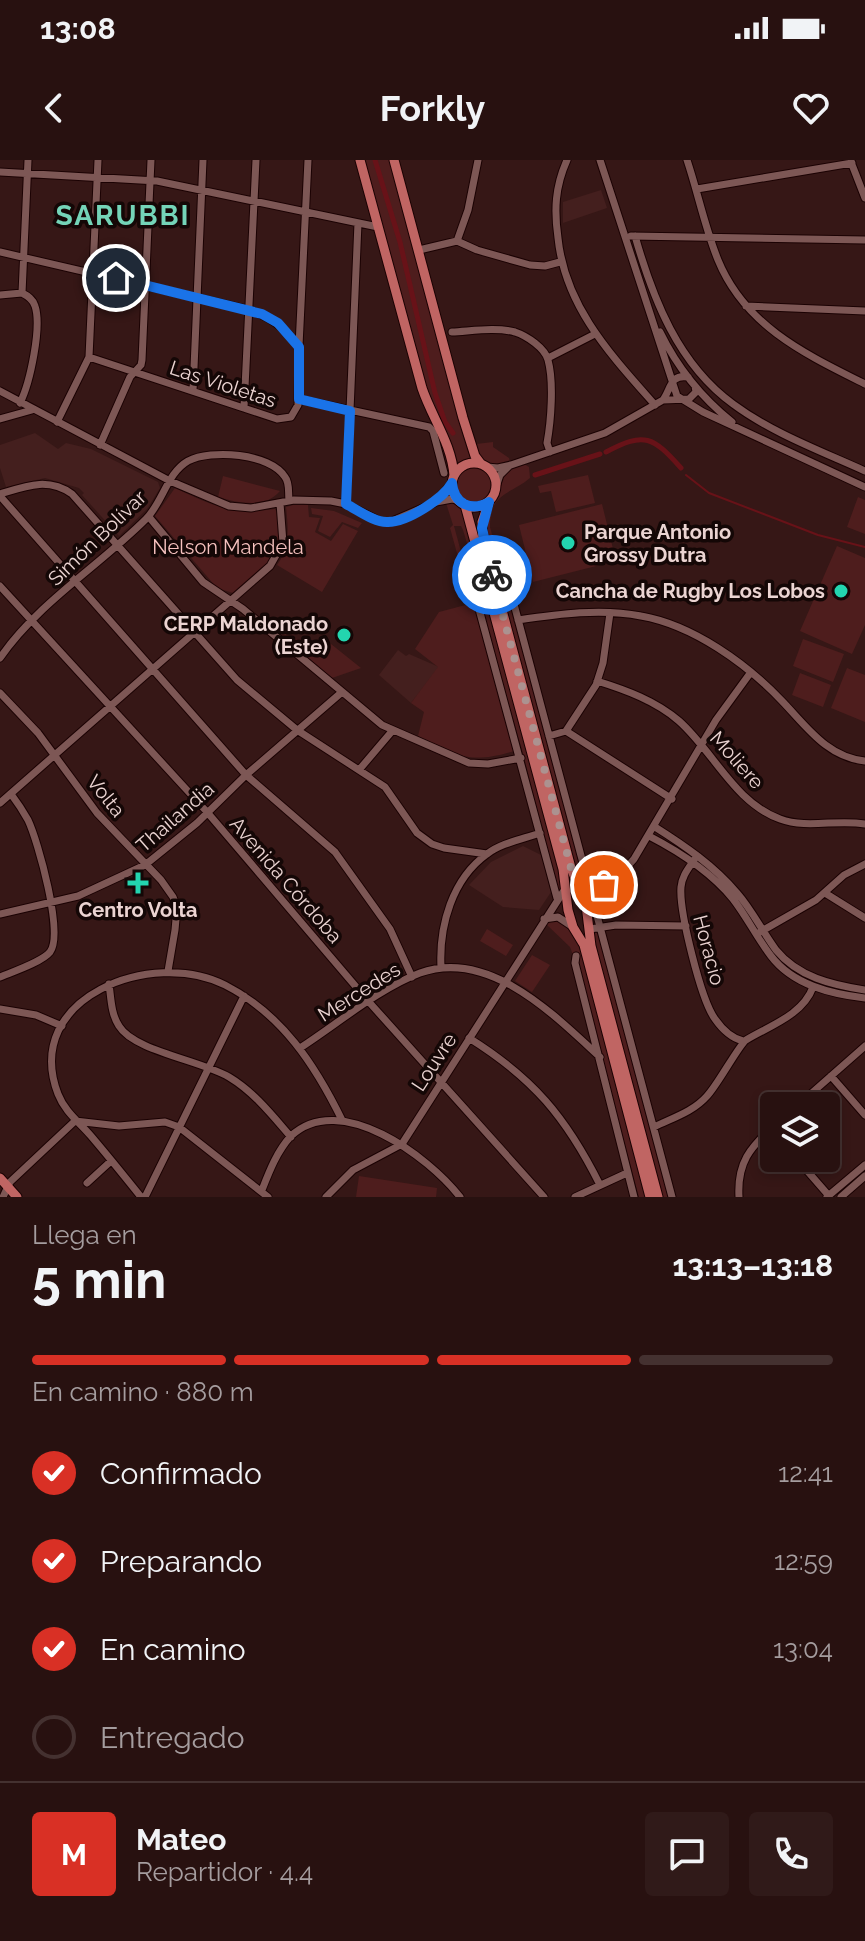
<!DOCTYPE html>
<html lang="es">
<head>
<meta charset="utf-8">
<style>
	body { margin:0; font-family:Raleway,sans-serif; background:#301a19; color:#f1f3f6; height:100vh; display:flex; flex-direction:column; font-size:30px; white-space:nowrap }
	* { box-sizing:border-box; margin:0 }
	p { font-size:26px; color:#a59d9f }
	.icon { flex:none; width:44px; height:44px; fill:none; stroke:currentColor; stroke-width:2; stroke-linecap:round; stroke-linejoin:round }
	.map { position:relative; height:1037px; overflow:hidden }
	.panel { display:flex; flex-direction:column; background:#281110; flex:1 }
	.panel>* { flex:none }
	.buttons { position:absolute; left:760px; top:932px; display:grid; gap:16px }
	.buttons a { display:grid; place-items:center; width:80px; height:80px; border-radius:8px; background:#281110; box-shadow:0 4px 12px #0003,0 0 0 2px #443130; font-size:40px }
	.pin { position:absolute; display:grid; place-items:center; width:68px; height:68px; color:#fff; margin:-34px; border:4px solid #fff; border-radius:50%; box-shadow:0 2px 8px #0007 }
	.courier { position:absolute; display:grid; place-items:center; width:80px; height:80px; margin:-40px; border:6px solid #1a73e8; border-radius:50%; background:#fff; color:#222; box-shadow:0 2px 10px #0007 }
	.headline em { font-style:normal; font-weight:700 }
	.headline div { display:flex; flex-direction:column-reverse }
	.headline { display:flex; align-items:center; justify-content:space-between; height:136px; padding:0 32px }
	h1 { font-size:52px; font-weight:700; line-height:60px }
	.bar { display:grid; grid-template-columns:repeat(4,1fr); gap:12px 8px; align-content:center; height:96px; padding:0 32px }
	.bar i { height:10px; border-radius:6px; background:#443130 }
	.bar .current { background:#d93025 }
	.bar p { grid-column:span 4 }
	.line { display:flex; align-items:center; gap:20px; padding:0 32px; border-top:2px solid #443130 }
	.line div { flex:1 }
	.round { display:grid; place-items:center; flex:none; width:84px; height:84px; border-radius:8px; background:#301a19 }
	ol { padding:0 32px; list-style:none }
	li { display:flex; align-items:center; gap:24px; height:88px }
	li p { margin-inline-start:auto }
	li .icon { padding:8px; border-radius:50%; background:#d93025; color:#fff; stroke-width:4 }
	li:last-child { color:#a59d9f }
	li i { width:44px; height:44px; border:4px solid #443130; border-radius:50% }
	.status { display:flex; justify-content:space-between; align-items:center; height:56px; padding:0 40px; background:#281110; direction:ltr }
	.status svg { height:22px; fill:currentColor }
	header { display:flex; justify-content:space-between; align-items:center; height:104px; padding:0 32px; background:#281110; font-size:36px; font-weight:700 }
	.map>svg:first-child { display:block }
</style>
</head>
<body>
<div class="status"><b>13:08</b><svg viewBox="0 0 49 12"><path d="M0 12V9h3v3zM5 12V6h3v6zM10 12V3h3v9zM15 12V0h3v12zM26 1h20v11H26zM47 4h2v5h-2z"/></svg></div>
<header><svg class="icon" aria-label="back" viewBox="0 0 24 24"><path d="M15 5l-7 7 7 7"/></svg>Forkly<svg class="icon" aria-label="heart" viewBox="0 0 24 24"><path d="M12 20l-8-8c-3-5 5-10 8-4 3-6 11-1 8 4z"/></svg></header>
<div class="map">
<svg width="865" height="1037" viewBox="0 0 865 1037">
	<rect width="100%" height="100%" fill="#361716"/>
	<path fill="#441f1e" d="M601 30 607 48 563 63V42Z
		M35 273 58 289 66 283 91 289 158 322 160 328 147 349 119 376 82 335 84 333 79 328 45 318 6 327 0 308V285Z
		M398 490 406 496 409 494 439 507 411 543 379 515Z
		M523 686 541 695 551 732 539 750 503 747 469 725 491 702Z"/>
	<path fill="#4e1d1d" d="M363 0H390L471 298 458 304 449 280 432 249Z
		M493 282V287L509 298 510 302 494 305 480 298 476 284Z
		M524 304 529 307 530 318C510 335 490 332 490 367L586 724 580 719 573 707 485 370 489 348 499 332 501 317 509 309Z
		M456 324a18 18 0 1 1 36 0a18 18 0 1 1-36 0Z
		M588 315 595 343 556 352 551 331 540 333 538 326Z
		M223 316 280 331C265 349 239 343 218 337Z
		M175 328C214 346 231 355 275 349L277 352C278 361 281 370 280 379 278 402 249 419 233 433L217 428 155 356Z
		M858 337 865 340V374L847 367Z
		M446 343 457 344 462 347 480 413 476 424 474 420 476 413 463 370 461 366H454L470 425 467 429 450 368 453 365Z
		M602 344 616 401 533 422 519 365Z
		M293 345H308L309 357 320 358 315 372 331 381 343 364 358 371 322 432 277 405C291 386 288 368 286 347Z
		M311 348 334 351 362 363 358 368 342 362 330 377 318 371 323 356 312 354Z
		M837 386 865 398V465L852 494 800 471Z
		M482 441 488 445 561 708 560 730H557L524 597 480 443Z
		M473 443 514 591C471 604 457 597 418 576L424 552 411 543 438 507 415 489 439 452Z
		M273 469 309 484 326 480 361 508 332 518Z
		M803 479 844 494 833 522 793 506Z
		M847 508 865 515V562L831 548Z
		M800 513 831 525 823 547 792 535Z
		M555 758 570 767 579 783 648 1037H639L573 795 570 787 546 764Z
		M487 769 513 785 506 796 480 781Z
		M599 769 668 1037H661L595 791 593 774Z
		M532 795 550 805 532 832 515 821Z
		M359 1016 437 1028 436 1037H356Z"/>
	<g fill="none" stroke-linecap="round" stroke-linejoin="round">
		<path stroke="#681218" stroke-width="2" d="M686 315 709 333 818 375 865 387"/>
		<path stroke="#681218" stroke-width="5" d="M375 0 400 82 435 233 445 262 453 273
			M606 292C645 271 653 277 681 308
			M535 315 600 294"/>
		<defs>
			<path id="minor" d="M567 0C555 27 554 50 558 78 565 147 611 195 655 245
				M600 0 677 236 703 252 865 327
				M687 0C698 33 705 68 718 100 745 166 805 194 865 224
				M851 2 865 38
				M0 12 157 21 378 67
				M697 29 852 3
				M631 76 865 80
				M635 76C653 139 678 204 733 244 772 273 821 291 865 311
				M457 81 468 50 478 0
				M419 90 457 81 477 90 530 105 545 106 560 102
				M0 92 250 150C272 158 285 168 299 187L298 245 291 257 277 259 89 197
				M22 133 28 0
				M0 135 22 133
				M746 146 865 151
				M452 172C472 171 496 167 515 172 527 176 545 188 548 200 554 222 551 261 547 283L550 292
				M660 172C677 207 702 238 732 262
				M299 186 308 0
				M548 198 595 174
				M0 231 170 321 229 346 251 348 294 340 331 341 346 344 380 361 390 362 434 343 452 323
				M193 231 203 0
				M299 239 429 267 433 271 444 313
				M663 240C671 229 670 214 688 217
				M20 243C30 223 42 167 35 146 33 139 28 136 22 133
				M244 248 256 0
				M0 259 32 250
				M57 262 89 197 98 0
				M100 285 130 217 141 205 142 200 151 0
				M487 307 498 308 511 305 605 273 663 240 689 239 696 232 695 226
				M497 324 500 315 509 306
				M0 334C26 326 48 317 72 334L237 520 297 570 385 627 417 673 432 684 444 688 487 694
				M0 336 246 615 335 692 390 769 412 817
				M436 342 452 339 459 341
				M346 344 358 63
				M149 357 203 422 243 449 382 565 469 603 488 604 521 598
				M499 388 672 1037
				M0 426 207 652 369 842 544 1037
				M476 438 557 738
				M518 460C559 454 601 448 641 456 693 465 747 504 782 541 807 567 827 597 865 601
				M0 498C38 443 99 406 146 359 163 342 167 313 188 301 211 289 270 293 285 317 290 323 288 333 289 340
				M597 521C626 530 656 541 679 561 713 591 735 643 780 659 807 669 837 659 865 664
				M0 533 38 573 97 653 161 720 173 737 177 748 175 770 168 811
				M566 571 672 639
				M549 576 566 571 596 525 603 503 610 453
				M359 610 393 570
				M0 643 270 406 283 383 280 343
				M655 667C685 686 713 705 737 733 752 750 762 771 776 790 798 817 832 825 865 830
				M649 676C680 692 710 711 733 739 747 757 757 778 771 796 793 825 831 834 865 838
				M694 700C688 709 682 716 681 727 679 751 701 840 715 859 722 869 731 878 743 881
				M587 726C609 724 620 716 634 699L716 560 751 512
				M825 733 865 758
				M0 754 78 736 145 705 197 663 246 615 342 532
				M544 759 558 757 573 767
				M590 769 616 765 686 766
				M760 772 816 740 844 715 865 704
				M576 796 575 803 634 1037
				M441 807C439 766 452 719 487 694 501 683 523 679 540 673
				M0 817C12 812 42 802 50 792 64 774 38 681 28 660 23 651 17 642 11 634
				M109 824C111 838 111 854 119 866 134 891 200 900 229 917 254 932 272 955 291 977
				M0 849 36 855 62 866
				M469 878C533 918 566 957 600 1025
				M300 888C337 864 380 828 420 813 489 788 554 855 600 897
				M831 916 865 955
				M797 946 865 886
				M654 967C672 958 693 952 707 936 717 926 739 885 746 880 769 866 803 855 813 827
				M796 998 830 1037
				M87 1023 111 1001
				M262 1030C269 1012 277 991 291 976 340 930 429 997 460 1037
				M3 1037 10 1022 75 961 119 966 165 962 179 967 268 1037
				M141 1037C125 1017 108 996 91 976 79 962 65 952 58 934 21 837 153 788 225 825 282 854 315 905 342 960
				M145 1037 244 836
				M326 1037 353 1010 402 984 565 729
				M575 1037 627 1013
				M739 1037C737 1003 750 987 774 966
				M827 1037 865 1005
				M841 1037 865 1016"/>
			<path id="major" d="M360 0 422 228C432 258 452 284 454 316
				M394 0 463 258 475 296 481 304
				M452 325a22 22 0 1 1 44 0a22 22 0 1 1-44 0Z
				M489 342 482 362 483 379 571 708 586 745 591 786 658 1037
				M465 345 563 709 568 750 573 767 584 785 650 1037
				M0 1018 17 1037"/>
		</defs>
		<use href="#minor" stroke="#1b0203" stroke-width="9"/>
		<use href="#major" stroke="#1b0203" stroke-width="11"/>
		<use href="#minor" stroke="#7d5755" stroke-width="7"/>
		<use href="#major" stroke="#c06563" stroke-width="9"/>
	</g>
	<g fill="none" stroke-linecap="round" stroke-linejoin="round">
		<path stroke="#ac9290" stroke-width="8" stroke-dasharray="0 14.4" d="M492 415 571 708 579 726 604 725"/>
		<path stroke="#1a73e8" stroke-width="10" d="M116 118 262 154 278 163 299 187V239L350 251 346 344C358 350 375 363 388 362 407 362 443 339 452 323 454 344 471 352 489 342L482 368 492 415"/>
	</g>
	<g fill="#23d5af" stroke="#140706" stroke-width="3">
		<circle cx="568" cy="383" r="8"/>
		<circle cx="841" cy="431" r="8"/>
		<circle cx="344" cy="475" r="8"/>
		<path d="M134 711h8v8h8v8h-8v8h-8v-8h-8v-8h8z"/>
	</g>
	<g text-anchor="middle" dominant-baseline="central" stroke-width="7" stroke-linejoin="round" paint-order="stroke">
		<g font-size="20" fill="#ebd4d2" stroke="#140706">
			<text transform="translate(223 224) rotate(18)">Las Violetas</text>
			<text transform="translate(97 378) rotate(-44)">Simón Bolívar</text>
			<text transform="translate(737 600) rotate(48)">Moliere</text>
			<text transform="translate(106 636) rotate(51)">Volta</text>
			<text transform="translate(175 657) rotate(-41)">Thailandia</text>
			<text transform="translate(286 720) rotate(49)">Avenida Córdoba</text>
			<text transform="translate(709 790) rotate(75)">Horacio</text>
			<text transform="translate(359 832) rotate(-32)">Mercedes</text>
			<text transform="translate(434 902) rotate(-57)">Louvre</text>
		</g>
		<g font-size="20" font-weight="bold" fill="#ebd4d2" stroke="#140706" text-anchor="end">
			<text x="584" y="372" text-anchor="start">Parque Antonio<tspan x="584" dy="23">Grossy Dutra</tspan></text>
			<text x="825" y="431">Cancha de Rugby Los Lobos</text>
			<text x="328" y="464">CERP Maldonado<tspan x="328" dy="23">(Este)</tspan></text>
			<text x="138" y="750" text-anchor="middle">Centro Volta</text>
		</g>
		<g font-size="20" fill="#f6c2bf" stroke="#140706">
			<text x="228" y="387">Nelson Mandela</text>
		</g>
		<g font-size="28" font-weight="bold" letter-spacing="2" fill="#74d4b8" stroke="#140706">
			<text x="123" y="55">SARUBBI</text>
		</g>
	</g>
</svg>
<div class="buttons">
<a><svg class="icon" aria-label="layers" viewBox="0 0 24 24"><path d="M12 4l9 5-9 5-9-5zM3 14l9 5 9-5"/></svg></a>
</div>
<div class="pin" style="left:604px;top:725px;background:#ea580c"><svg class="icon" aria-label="bag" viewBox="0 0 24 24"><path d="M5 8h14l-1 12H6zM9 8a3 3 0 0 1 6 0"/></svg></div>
<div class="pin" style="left:116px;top:118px;background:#1f2937"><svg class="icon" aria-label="home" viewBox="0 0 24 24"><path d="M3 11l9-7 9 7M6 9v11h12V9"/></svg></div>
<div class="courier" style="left:492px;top:415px"><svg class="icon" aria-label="bike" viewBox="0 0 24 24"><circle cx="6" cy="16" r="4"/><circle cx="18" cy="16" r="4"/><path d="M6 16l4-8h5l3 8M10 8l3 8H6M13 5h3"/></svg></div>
</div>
<section class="panel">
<div class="headline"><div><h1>5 min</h1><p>Llega en</p></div><em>13:13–13:18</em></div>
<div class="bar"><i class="current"></i><i class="current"></i><i class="current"></i><i></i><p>En camino · 880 m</p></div>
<ol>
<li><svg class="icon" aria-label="check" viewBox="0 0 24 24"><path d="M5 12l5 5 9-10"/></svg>Confirmado<p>12:41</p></li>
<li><svg class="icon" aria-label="check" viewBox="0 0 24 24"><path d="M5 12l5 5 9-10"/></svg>Preparando<p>12:59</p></li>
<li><svg class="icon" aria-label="check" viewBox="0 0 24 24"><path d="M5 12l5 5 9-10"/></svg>En camino<p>13:04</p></li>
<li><i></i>Entregado</li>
</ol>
<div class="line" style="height:144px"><b class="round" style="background:#d93025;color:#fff">M</b><div><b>Mateo</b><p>Repartidor · 4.4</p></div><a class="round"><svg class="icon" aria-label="chat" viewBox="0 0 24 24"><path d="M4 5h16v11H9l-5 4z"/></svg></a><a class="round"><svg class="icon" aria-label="phone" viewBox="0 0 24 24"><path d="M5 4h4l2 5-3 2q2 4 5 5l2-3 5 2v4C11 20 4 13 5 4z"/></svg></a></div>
</section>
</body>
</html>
